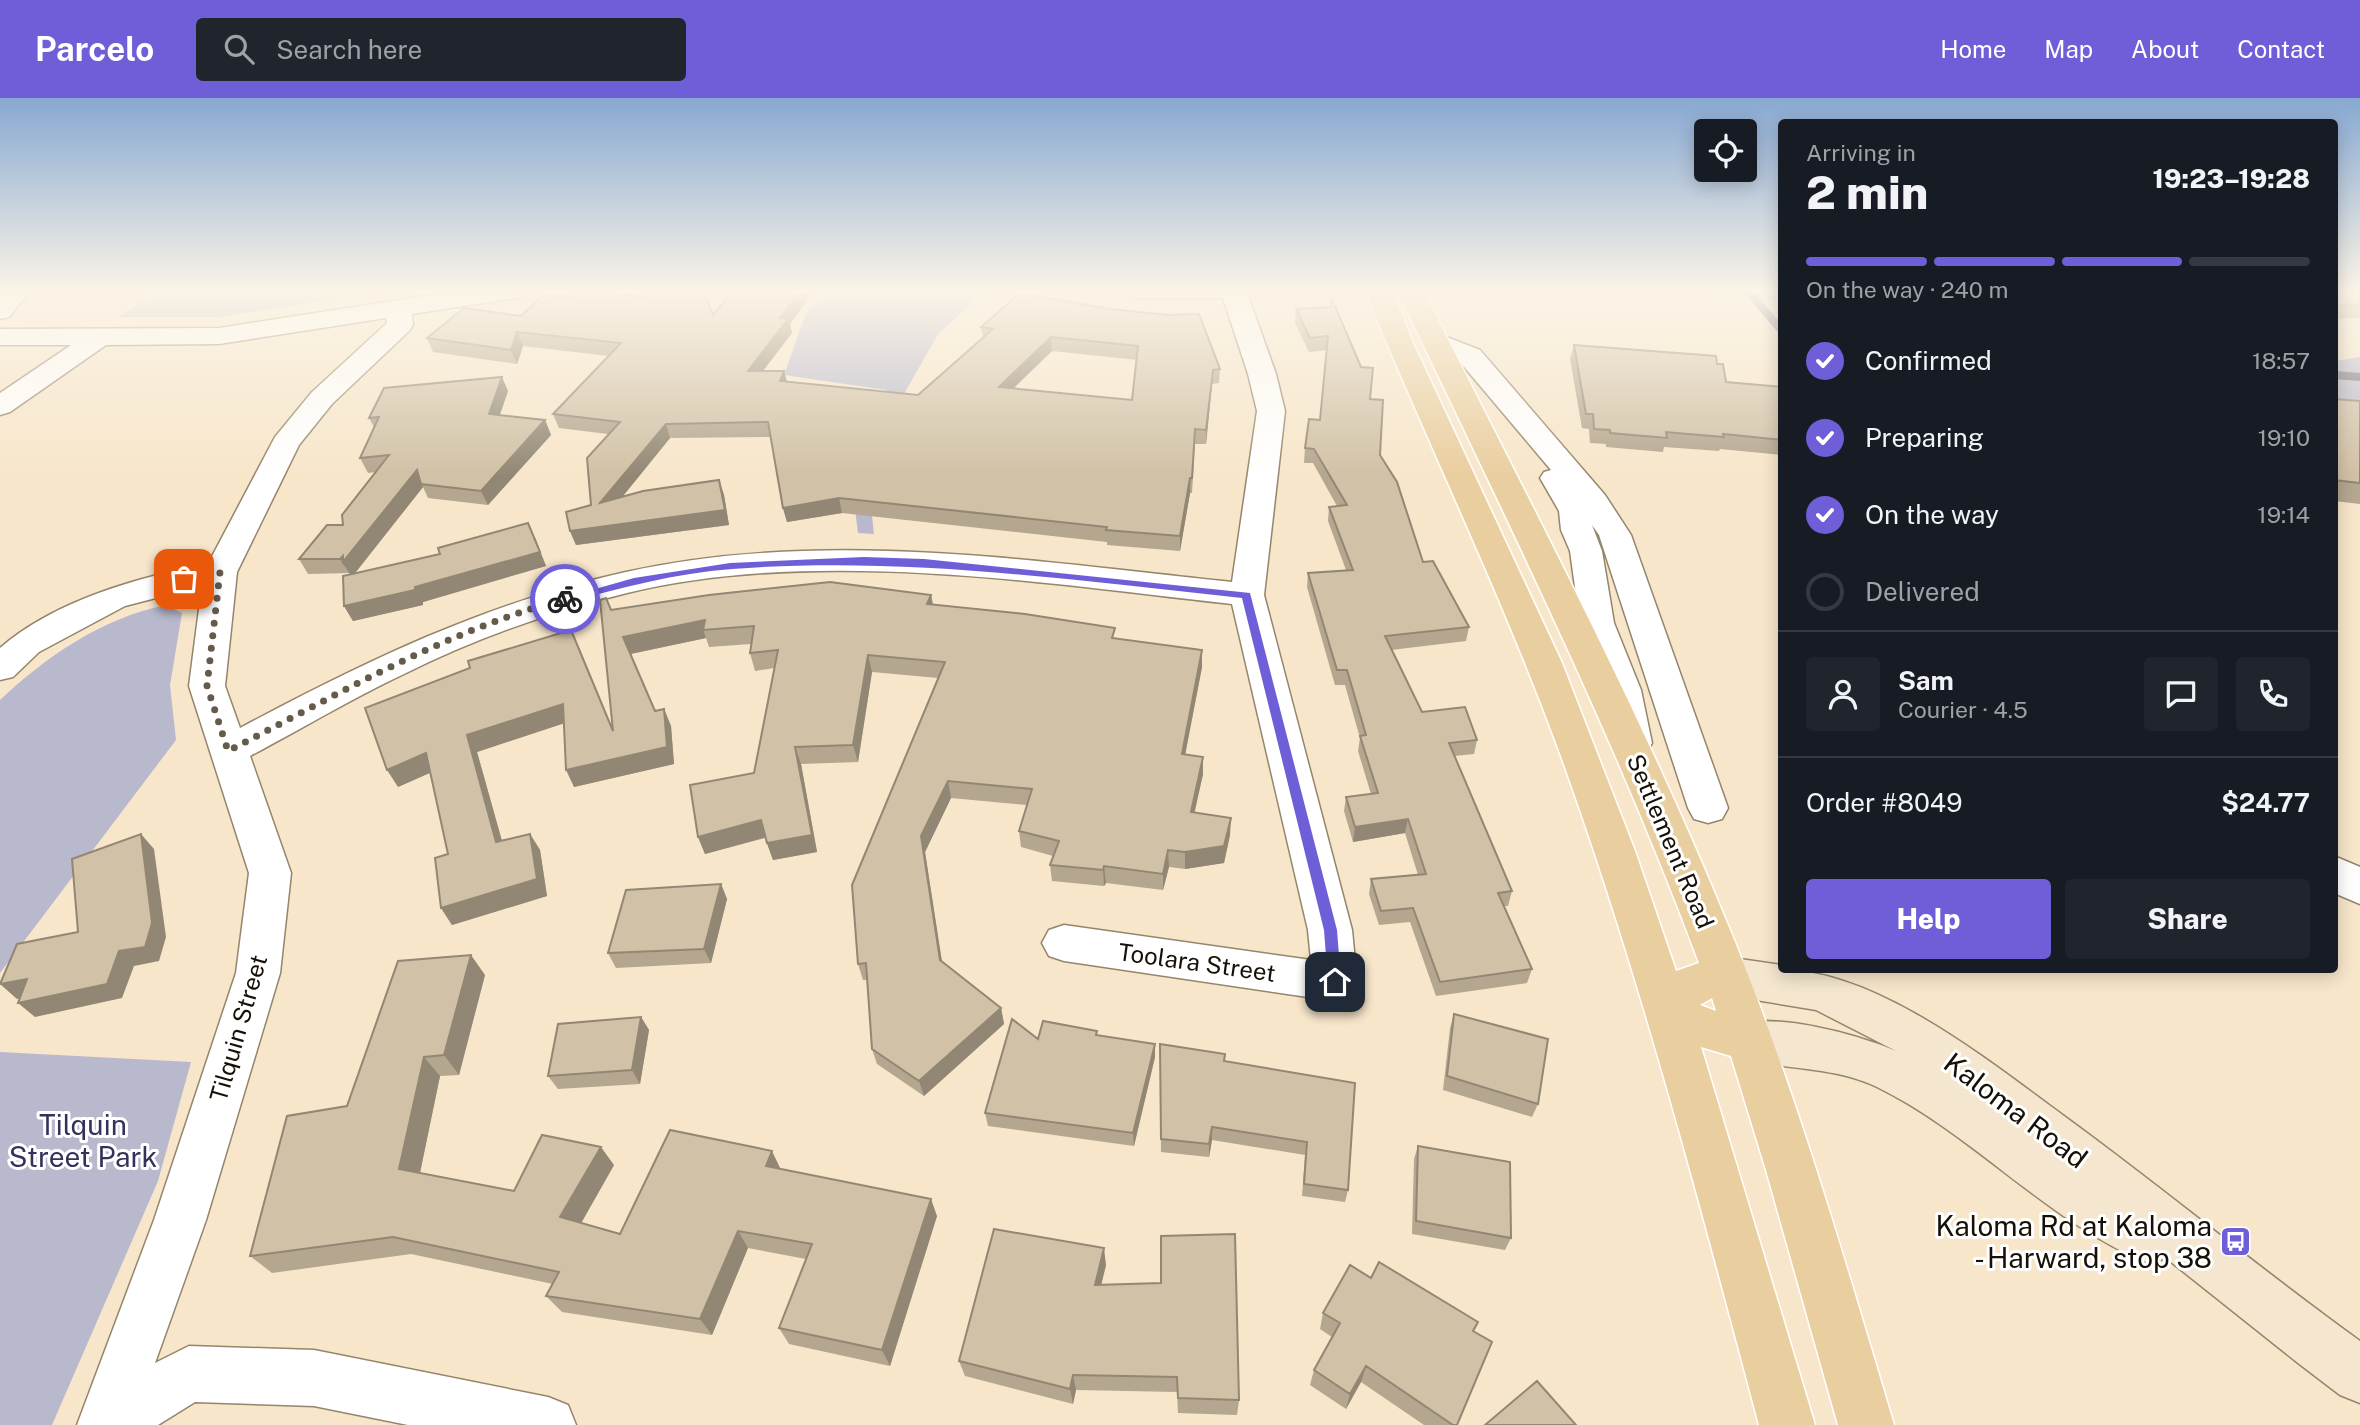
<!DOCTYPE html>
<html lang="en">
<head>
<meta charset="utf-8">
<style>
	body { margin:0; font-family:"Public Sans",sans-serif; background:#20242c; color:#f1f3f6; height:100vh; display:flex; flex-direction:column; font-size:26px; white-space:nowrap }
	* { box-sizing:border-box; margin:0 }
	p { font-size:23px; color:#9ea1a6 }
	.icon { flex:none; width:38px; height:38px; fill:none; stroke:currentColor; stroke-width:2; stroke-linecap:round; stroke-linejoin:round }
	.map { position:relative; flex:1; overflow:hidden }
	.panel { position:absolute; left:1778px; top:21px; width:560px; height:854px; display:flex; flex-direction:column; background:#171b24; border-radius:7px; box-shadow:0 4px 18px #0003 }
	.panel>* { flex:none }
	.fabs { position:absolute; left:1694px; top:21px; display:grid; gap:14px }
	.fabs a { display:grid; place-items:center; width:63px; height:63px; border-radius:7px; background:#171b24; box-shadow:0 4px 18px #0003; font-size:35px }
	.pin { position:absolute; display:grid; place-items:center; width:60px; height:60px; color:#fff; margin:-30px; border-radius:14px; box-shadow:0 4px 10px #0006 }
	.courier { position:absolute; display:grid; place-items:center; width:70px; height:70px; margin:-35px; border:5px solid #6e5ed8; border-radius:50%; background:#fff; color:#222; box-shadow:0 2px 9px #0007 }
	.overview em { font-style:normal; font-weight:800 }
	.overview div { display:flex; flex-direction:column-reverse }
	.overview { display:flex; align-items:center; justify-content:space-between; height:119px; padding:0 28px }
	h1 { font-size:46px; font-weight:800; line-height:52px }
	.bar { display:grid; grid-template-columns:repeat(4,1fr); gap:10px 7px; align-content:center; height:84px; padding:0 28px }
	.bar i { height:9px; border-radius:5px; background:#363941 }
	.bar .on { background:#6e5ed8 }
	.bar p { grid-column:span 4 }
	.line { display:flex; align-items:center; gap:18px; padding:0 28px; border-top:2px solid #363941 }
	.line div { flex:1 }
	.round { display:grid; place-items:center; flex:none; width:74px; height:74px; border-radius:7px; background:#20242c }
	ol { padding:0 28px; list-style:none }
	li { display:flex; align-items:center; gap:21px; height:77px }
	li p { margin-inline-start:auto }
	li .icon { padding:7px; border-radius:50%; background:#6e5ed8; color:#fff; stroke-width:4 }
	li:last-child { color:#9ea1a6 }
	li i { width:38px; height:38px; border:4px solid #363941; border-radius:50% }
	.cta { display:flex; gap:14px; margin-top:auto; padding:14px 28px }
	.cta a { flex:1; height:80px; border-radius:7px; background:#6e5ed8; color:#fff; font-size:28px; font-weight:800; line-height:80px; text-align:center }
	.cta a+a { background:#20242c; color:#f1f3f6 }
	header { display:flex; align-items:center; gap:42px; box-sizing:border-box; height:98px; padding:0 35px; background:#6e5ed8; color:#fff }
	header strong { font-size:33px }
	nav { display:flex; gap:38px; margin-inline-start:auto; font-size:24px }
	.search { width:490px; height:63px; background:#20242c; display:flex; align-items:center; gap:18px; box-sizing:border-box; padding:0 24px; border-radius:7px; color:#9ea1a6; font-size:26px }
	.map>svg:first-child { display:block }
</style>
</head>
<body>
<header>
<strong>Parcelo</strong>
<div class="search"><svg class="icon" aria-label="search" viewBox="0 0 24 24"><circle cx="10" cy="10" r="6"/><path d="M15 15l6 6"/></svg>Search here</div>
<nav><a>Home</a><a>Map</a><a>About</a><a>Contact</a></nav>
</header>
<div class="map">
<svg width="2360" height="1327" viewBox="0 0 2360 1327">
	<rect width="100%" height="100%" fill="#f7e6ca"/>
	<path fill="#b9b9ce" d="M160 192H391L220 219H118Z
		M827 192H987L938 236 866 363 874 436 858 435 849 362 888 295 886 292 784 277 806 215Z
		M1666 192H1781V203Z
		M2360 259V305L2335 303 2334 263Z
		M166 507 182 515 170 587 176 642 0 875V602C47 558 102 520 166 507Z
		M0 954 191 964 158 1083 52 1327H0Z"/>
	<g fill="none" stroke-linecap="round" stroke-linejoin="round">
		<path stroke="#6f6d7d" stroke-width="8" d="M1747 192 1782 233
			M2334 277 2360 279"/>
		<defs>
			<path id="street" d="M5 192H31L9 219 0 221V198Z
				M464 192H528L525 197 516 200 412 216 413 227 409 233 332 306 299 347 237 474 225 588 240 630C366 563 485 505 626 474 824 430 1033 463 1232 484L1257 313 1248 276 1223 200H1136L1127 197 1124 192H1246L1276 276 1285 313 1264 497 1352 832 1357 884 1351 897 1335 903 1064 863 1049 858 1042 845 1049 832 1064 827 1311 862 1308 832 1232 506C1041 485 816 449 627 495 550 514 474 541 404 576 351 601 301 631 250 658L291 775 280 875 206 1122 155 1265 189 1248 314 1252 548 1299 568 1307 576 1327H408L314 1308 195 1304 158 1327H77L154 1122 236 875 249 775 189 588 202 488 125 508 39 554 13 579 0 582V550C54 503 138 479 208 466L275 339 312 294 387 225 386 220 219 246 106 247 10 314 0 317V295L71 247H0V231L219 230Z
				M1434 234 1480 252 1605 397 1631 437 1728 710 1722 721 1708 725 1694 721 1688 710 1599 437 1592 427 1602 453 1614 525 1641 592 1652 645 1646 655 1633 659 1620 655 1614 645 1605 592 1580 525 1570 453 1561 432 1559 413 1540 380 1544 374 1551 372 1460 264 1425 248 1421 242 1425 236Z
				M2334 758 2360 769V806L2334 795Z"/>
			<path id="secondary" d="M1726 859 1782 867V872C1877 872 1990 964 2064 1018 2164 1091 2260 1171 2360 1243V1305L2340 1297 2298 1265 2166 1160 2150 1166C2048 1125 1975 1037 1877 989 1830 966 1779 974 1732 956L1725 942 1732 928C1772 913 1856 936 1896 953L1816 912 1726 897 1710 891 1704 878 1710 865Z"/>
			<path id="primary" d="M1371 192H1420L1427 200C1530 405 1638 608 1725 820 1794 985 1843 1157 1894 1327H1838L1766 1072 1731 958 1701 949 1815 1327H1759C1699 1102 1640 877 1561 658 1509 516 1445 381 1386 243L1369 202ZM1395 199 1403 204C1507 422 1615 638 1699 865L1676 873 1635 753 1562 565 1412 243ZM1712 900 1716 913 1700 907Z"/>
		</defs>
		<use href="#street" stroke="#94856b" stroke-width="3"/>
		<use href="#secondary" stroke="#94856b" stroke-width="3"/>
		<use href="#primary" stroke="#fff" stroke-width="3"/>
		<use href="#street" fill="#fff" fill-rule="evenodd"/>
		<use href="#secondary" fill="#f4e6cf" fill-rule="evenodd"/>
		<use href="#primary" fill="#e9ce9f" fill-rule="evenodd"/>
	</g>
	<path fill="#b4a68f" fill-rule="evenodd" d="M2334 192H2360V220L2334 221Z
		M1020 195 1220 271 1219 285 1212 286 1206 346H1195L1192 395H1190L1180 453 1107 447V444L842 415 787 424 783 410 770 339 670 340 623 398 719 382 724 397 729 427 576 447 570 433 591 407 608 336 559 330 553 316 609 258 523 248 517 266 433 254 427 240 521 218 713 217 790 226 792 235 763 273 787 284 918 297 983 240 981 229ZM1052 253 1137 262 1132 302 1013 291Z
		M1331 209 1370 301 1380 357 1423 464 1469 529 1466 543 1391 552 1422 614 1477 642 1474 656 1454 658 1512 793 1508 808H1504L1532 871 1527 885 1436 898 1410 824 1379 827 1369 796 1371 781 1418 777 1405 735 1353 744 1344 713 1346 699 1371 696 1358 653 1360 640 1345 587H1335L1307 489 1308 475 1346 472 1328 423 1329 409 1337 408 1313 365H1304L1305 350 1320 322 1327 252 1309 254 1295 225 1296 211Z
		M1574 247 1717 266 1726 284 1782 289V357L1720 351 1719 353 1664 349 1663 354 1606 349V346L1590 345 1589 331 1582 330 1570 261Z
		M508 293 500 317 545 322 551 337 488 407 428 400 423 389 355 475 535 439 546 468 423 504V507L353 523 344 508 350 475 308 476 299 461 343 427 376 374 368 375 360 360 374 329 369 320Z
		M2334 301 2360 303V406L2334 403Z
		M931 497 933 506 1115 540 1202 552V569L1185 657 1203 676 1194 714 1230 737 1224 765 1185 771 1169 769 1163 792 1106 785 1104 788 1052 783 1050 767 1053 758 1021 749 1019 733 1027 707 951 700 925 754 942 863 1001 910 1004 926 924 998 877 966 872 951 867 882H863L858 866 938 580 872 574 858 664 801 666 817 754 773 762 765 740 705 756 698 739 754 675 774 570 755 573 750 555 751 546 709 549 706 540 631 556 655 613 664 611 671 628 674 666 574 689 564 625 477 654 502 743 530 736 540 752 547 798 452 827 441 810 448 756 430 675 398 689 579 549 612 630 611 512Z
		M721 786 727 801 711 865 616 870 608 855Z
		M485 877 459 977 440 978 420 1075 514 1093 614 1067 581 1125 620 1136 780 1071 937 1118 890 1268 789 1246 779 1230 806 1161 748 1150 712 1237 562 1214 546 1198 553 1186 411 1156 272 1175 250 1158 347 1008Z
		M1454 916 1538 1006 1532 1019 1443 992 1450 930Z
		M641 919 649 932 640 986 558 991 548 978Z
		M1097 933V937L1155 959 1134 1048 988 1028 985 1015 1038 941Z
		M1160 946 1225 956 1224 963 1355 985 1348 1092 1345 1104 1302 1098 1305 1057 1212 1042 1209 1059 1161 1054Z
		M1418 1048 1511 1140 1505 1152 1412 1136 1414 1061Z
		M1106 1167 1101 1187 1239 1302 1237 1317 1178 1315 1177 1294 1076 1292 1073 1306 965 1278 959 1263Z
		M1371 1180 1474 1234 1457 1327H1424L1361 1284 1346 1311 1310 1287 1314 1272 1332 1239 1320 1231 1323 1215Z"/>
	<path fill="#928774" d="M802 192H815L790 226 792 235 752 287 748 273 780 220Z
		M517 234 523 248 517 266 511 252Z
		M1051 239 1052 253 1000 303 999 289Z
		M1213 272 1212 286 1206 346V332Z
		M784 273 788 287 780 283Z
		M502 279 508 293 495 330 489 316Z
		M545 322 551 337 488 407 481 393Z
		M666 326 670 340 606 419 600 405Z
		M417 372 423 389 352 479 340 461Z
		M1190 380V395L1180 453V438Z
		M719 382 724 397 729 427 576 447 570 433Z
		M839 400 842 415 787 424 783 410Z
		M528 425 546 468 423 504V507L353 523 344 508 415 489Z
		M931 497 934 514 927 506Z
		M705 522 703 532 706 540 630 556 623 539Z
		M1202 552V569L1182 673V656Z
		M868 557 872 574 858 664 853 647Z
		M563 606 571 623 477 654 507 761 496 744 467 637Z
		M664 611 671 628 674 666 574 689 566 672Z
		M795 649 801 666 817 754 773 762 767 745Z
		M426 655 436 672 398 689 387 672Z
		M1203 659V676L1191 731V714Z
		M948 683 951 700 925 754 944 878 940 862 921 738Z
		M1231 720 1230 737 1224 765 1185 771V754Z
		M1408 721 1405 735 1353 744 1355 729Z
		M761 722 767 739 705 756 698 739Z
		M141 736 154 751 166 839 159 863 134 868 122 900 35 919 18 905 119 853Z
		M530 736 540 752 547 798 452 827 441 810Z
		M1168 752 1169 769 1163 792V776Z
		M1104 768 1106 785 1104 788 1103 772Z
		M721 786 727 801 711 865 704 851Z
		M471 857 485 877 459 977 444 957Z
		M27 881 44 895 17 901 0 886Z
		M1001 910 1004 926 924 998 919 983Z
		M641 919 649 932 640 986 632 972Z
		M1155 946V959L1134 1048 1133 1035Z
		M424 959 440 978 417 1089 399 1071Z
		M1212 1029V1042L1209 1059V1046Z
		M601 1049 614 1067 575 1136 560 1119Z
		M772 1053 781 1072 766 1068Z
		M931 1101 937 1118 890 1268 882 1252Z
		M738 1133 748 1150 712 1237 700 1221Z
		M1104 1150 1106 1167 1097 1204 1095 1187Z
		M1366 1268 1361 1284 1346 1311 1350 1296Z
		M1073 1277 1076 1292 1073 1306 1070 1291Z"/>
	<path fill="#d1c1a6" stroke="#928774" stroke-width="2" fill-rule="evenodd" d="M580 192 647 199 645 192H703L713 217 733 192H802L780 220 788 221 748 273H784L780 283 918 297 993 231 981 229 1020 195 1110 211 1168 217 1199 216 1220 271 1213 272 1206 332 1195 331 1192 380H1190L1180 438 1106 432 1107 429 839 400 783 410 768 324 666 326 600 405 643 393 719 382 725 412 570 433 566 414 591 407 587 360 620 324 553 316 621 245 517 234 511 252 427 240 464 210 521 218 543 197 573 199ZM1051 239 1138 248 1132 302 999 289Z
		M2334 192H2360V207L2334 208Z
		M1332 201 1361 269 1373 270 1370 301 1383 302 1380 357 1397 384 1423 464 1433 463 1469 529 1385 538 1422 614 1465 609 1477 642 1449 645 1512 793 1498 795 1532 871 1440 884 1413 810 1381 813 1371 781 1426 776 1408 721 1355 729 1346 699 1378 695 1360 638 1366 637 1347 572H1337L1308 475 1353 472 1329 409 1347 407 1314 351 1305 350 1309 321 1320 322 1328 238 1310 240 1296 211 1331 209Z
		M1574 247 1716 258 1717 266H1723L1726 284 1782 289V342L1723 336 1724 339 1666 334 1667 340 1610 335V332L1594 331 1593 316H1586Z
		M502 279 489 316 545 322 481 393 421 386 417 372 343 464V458L340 461H299L327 427H343L342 417 389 357 360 360 379 319 369 320 384 290Z
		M2334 301 2360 303V385L2334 382Z
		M528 425 540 454 415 489V492L344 508 343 478 440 456 438 450Z
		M830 484 931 497 927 506 1025 516 1115 530 1112 540 1202 552 1182 656 1203 659 1191 714 1231 720 1224 748 1185 754 1168 752 1163 776 1104 768 1103 772 1050 767 1059 743 1019 733 1032 691 948 683 921 738 940 862 1001 910 919 983 872 951 866 865 858 866 852 787 945 564 868 557 853 647 795 649 812 737 767 745 761 722 698 739 690 687 754 675 778 552 750 555 754 528 703 532 705 522 623 539 655 613 664 611 667 649 566 672 563 606 467 637 496 744 530 736 537 781 441 810 435 760 448 756 426 655 387 672 365 610 470 570 468 563 571 532 613 633 600 502 606 500 611 512 709 497Z
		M141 736 152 825 145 849 119 853 107 886 18 905 27 881 0 886 17 846 78 834 72 761Z
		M721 786 704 851 608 855 626 792Z
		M471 857 444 957 424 959 399 1071 514 1093 542 1037 601 1049 560 1119 620 1136 670 1032 772 1053 766 1068 931 1101 882 1252 779 1230 812 1146 738 1133 700 1221 546 1198 559 1174 393 1139 250 1158 287 1018 347 1008 398 863Z
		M1454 916 1548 941 1538 1006 1447 978Z
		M641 919 632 972 548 978 558 926Z
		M1012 921 1038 941 1043 923 1097 933 1096 937 1155 946 1133 1035 985 1015Z
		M1160 946 1225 956 1224 963 1355 985 1348 1092 1304 1086 1307 1044 1212 1029 1209 1046 1161 1041Z
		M1418 1048 1510 1064 1511 1140 1416 1123Z
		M994 1131 1104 1150 1095 1187 1161 1185V1138L1235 1136 1239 1302 1178 1300 1177 1279 1073 1277 1070 1291 959 1263Z
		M1379 1164 1478 1224 1473 1233 1492 1244 1457 1327H1453L1366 1268 1350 1296 1314 1272 1340 1225 1323 1215 1350 1167 1371 1180Z
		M1537 1283 1576 1327H1485Z"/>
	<linearGradient id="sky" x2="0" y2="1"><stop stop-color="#87a8d2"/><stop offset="0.51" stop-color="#fbf4e7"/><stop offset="1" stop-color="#fbf4e7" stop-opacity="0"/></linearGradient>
	<rect width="2360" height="378" fill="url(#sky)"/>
	<path fill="#6e5ed8" d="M864 459 924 461 1250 495 1337 832 1341 884 1340 888 1335 890 1328 884 1324 832 1242 500C1071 482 904 458 732 471 676 475 620 490 565 505L560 501 634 480 730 465Z"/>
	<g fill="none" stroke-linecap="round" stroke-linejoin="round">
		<path stroke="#655b4b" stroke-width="7" stroke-dasharray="0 12.6" d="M184 481 220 474 207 588 228 653C337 597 445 533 565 501"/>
	</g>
	<defs>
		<symbol id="bus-square" viewBox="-11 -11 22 22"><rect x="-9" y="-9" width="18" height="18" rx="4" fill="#6e5ed8" stroke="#fff"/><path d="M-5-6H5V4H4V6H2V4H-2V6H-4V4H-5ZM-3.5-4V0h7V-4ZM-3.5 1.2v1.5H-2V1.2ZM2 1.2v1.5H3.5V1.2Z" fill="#fff"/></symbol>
	</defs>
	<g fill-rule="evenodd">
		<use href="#bus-square" x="2218" y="1126" width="35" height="35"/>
	</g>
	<g text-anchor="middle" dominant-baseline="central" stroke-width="6" stroke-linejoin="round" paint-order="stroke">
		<g font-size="24" fill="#161007" stroke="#fff">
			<text transform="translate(1671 743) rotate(67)">Settlement Road</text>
			<text transform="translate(1197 864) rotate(8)">Toolara Street</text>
			<text transform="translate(238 930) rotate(-74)">Tilquin Street</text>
		</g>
		<g font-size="28" fill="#161007" stroke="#fff">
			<text transform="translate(2016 1012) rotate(37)">Kaloma Road</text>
		</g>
		<g font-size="28" fill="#34315a" stroke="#fff">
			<text x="83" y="1026">Tilquin<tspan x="83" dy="32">Street Park</tspan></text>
		</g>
		<g font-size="28" fill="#161007" stroke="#fff" text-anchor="end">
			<text x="2212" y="1127">Kaloma Rd at Kaloma<tspan x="2212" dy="32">- Harward, stop 38</tspan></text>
		</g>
	</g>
</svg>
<div class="fabs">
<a><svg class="icon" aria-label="locate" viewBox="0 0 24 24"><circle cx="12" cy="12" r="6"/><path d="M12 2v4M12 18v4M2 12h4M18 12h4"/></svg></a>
</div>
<div class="pin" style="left:184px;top:481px;background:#ea580c"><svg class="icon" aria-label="bag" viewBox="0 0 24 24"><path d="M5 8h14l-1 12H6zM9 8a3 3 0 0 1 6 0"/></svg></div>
<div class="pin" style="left:1335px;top:884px;background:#1f2937"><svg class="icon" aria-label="home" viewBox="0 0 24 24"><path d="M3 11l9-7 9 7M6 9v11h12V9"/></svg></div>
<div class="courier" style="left:565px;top:501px"><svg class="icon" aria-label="bike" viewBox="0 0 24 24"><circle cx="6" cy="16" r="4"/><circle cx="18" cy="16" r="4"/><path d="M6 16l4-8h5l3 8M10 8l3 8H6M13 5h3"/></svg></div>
<section class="panel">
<div class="overview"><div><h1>2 min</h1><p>Arriving in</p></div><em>19:23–19:28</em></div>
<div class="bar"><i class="on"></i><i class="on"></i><i class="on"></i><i></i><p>On the way · 240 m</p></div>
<ol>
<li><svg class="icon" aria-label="check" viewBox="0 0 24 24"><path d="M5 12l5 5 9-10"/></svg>Confirmed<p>18:57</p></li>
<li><svg class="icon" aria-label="check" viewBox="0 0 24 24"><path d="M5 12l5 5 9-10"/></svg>Preparing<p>19:10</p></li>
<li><svg class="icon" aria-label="check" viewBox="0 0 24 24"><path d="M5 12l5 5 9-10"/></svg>On the way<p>19:14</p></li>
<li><i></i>Delivered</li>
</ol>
<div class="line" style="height:126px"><a class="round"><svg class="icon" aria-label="person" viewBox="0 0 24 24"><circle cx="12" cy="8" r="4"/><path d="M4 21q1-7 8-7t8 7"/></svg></a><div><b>Sam</b><p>Courier · 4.5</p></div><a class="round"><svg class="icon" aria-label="chat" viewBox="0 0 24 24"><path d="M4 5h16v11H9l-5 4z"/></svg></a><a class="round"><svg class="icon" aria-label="phone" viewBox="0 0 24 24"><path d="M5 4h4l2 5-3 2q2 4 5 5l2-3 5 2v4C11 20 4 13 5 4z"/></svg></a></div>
<div class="line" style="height:91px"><div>Order #8049</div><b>$24.77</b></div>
<div class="cta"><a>Help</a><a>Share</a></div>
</section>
</div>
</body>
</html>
